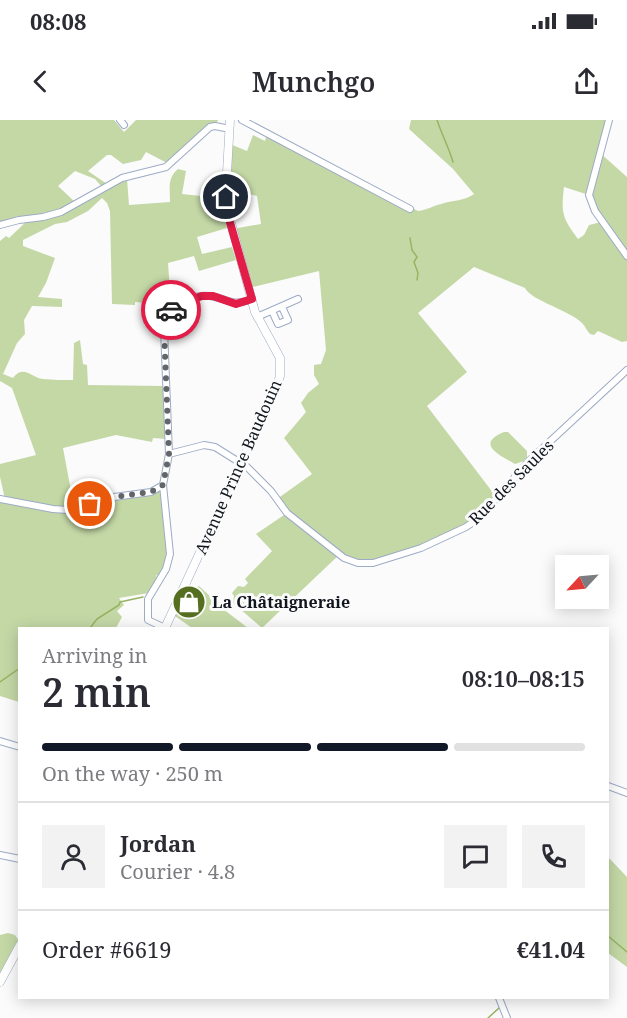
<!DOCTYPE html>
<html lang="en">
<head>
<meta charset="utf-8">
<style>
	body { margin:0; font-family:"Noto Serif",serif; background:#f2f2f3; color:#2b2b33; height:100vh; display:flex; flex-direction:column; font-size:22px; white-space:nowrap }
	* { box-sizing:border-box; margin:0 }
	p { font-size:20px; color:#7c7c81 }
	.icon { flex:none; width:33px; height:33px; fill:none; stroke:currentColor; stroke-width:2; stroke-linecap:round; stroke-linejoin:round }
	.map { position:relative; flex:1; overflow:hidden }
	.panel { position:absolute; left:18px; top:507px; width:591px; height:372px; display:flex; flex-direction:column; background:#fff; border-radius:0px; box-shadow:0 3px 15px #0003 }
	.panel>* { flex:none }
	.needle { width:39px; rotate:244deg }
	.tools { position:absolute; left:555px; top:435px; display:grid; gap:12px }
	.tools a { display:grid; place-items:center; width:54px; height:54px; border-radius:0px; background:#fff; box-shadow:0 3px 15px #0003; font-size:30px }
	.pin { position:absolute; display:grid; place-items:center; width:51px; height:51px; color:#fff; margin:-26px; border:3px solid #fff; border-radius:50%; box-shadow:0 2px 6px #0007 }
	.courier { position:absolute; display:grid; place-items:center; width:60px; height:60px; margin:-30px; border:4px solid #e11d48; border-radius:50%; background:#fff; color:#222; box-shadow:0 2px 8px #0007 }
	.summary em { font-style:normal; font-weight:600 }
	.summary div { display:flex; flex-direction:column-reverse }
	.summary { display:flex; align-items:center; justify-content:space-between; height:102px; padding:0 24px }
	h1 { font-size:39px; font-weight:600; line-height:45px }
	.bar { display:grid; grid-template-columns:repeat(4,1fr); gap:9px 6px; align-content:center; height:72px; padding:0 24px }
	.bar i { height:8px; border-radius:4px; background:#e1e1e2 }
	.bar .current { background:#111827 }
	.bar p { grid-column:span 4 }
	.line { display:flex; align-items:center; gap:15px; padding:0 24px; border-top:2px solid #e1e1e2 }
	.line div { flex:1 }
	.round { display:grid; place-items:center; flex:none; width:63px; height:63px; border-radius:0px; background:#f2f2f3 }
	.status { display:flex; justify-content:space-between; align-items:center; height:42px; padding:0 30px; background:#fff; direction:ltr }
	.status svg { height:16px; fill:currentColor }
	header { display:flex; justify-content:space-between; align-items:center; height:78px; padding:0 24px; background:#fff; font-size:27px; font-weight:600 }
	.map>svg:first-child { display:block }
</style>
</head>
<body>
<div class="status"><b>08:08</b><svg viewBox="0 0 49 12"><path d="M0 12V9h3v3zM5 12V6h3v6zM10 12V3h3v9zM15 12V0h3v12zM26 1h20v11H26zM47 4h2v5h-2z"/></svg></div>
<header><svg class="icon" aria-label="back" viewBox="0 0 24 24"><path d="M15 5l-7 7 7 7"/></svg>Munchgo<svg class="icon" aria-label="share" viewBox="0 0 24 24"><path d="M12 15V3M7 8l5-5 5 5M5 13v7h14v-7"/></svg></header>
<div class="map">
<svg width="627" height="898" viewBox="0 0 627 898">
	<rect width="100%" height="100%" fill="#fbfbfb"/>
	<path fill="#c4d8a6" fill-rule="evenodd" d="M0 0H114L124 12 136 0H218L216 4 167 43 146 32 141 40 123 44 111 35H107L88 51 107 64 102 67 95 59 75 51 58 66 76 83C51 94 26 95 0 103Z
		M411 0H609L599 32 627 57V221L622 222 598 211 594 215 590 214C587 211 585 206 582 203 569 190 532 181 525 168L474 147 418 193 467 252 427 286 497 378 479 398 421 428 365 444 340 434 262 508 233 483 234 476 232 473 238 466 244 467 248 463 245 459 272 431 256 414 287 393 277 379 312 354 284 318 306 292 301 283 308 273 319 264 314 255V245L321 244 326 230 319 151 249 168 232 109 261 104 257 76 233 70H226L230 24 247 31 253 15 265 21 267 13 418 91C427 90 433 86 441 84 452 80 465 81 474 74L453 49 409 9ZM564 67 589 75 601 102 589 105 584 115 578 119C562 98 561 93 564 67Z
		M178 49 186 51 182 74 221 78 227 108 197 117 202 134 232 127 236 140 199 151 194 136 168 143 170 171 174 187 171 188 159 184 135 182V185L112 184 110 91 107 83 102 78 88 91 67 102 55 104 23 120V126L55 138 46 163 38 177 62 179V187L32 186 24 200 25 214 17 223 3 254 13 258C24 244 31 258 43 259 53 260 64 260 73 260L74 223 80 220 83 244 87 245 88 265 164 266 166 319 153 318 152 322 116 315 63 328 74 387 66 389 5 379 0 357V344L36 335 12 268 0 261V121L6 116 9 118 28 100C61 102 98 74 127 59L129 85 170 82C170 69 167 58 178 49Z
		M504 312H508L527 331V340L515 344C501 336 474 324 504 312Z
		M158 372H161L168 432 166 442 159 456 156 455 157 459 149 473 119 478 124 485 117 491 122 497 116 508H20L19 582 0 576V380L64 392 87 389 112 381Z
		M186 462 195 468 199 466 211 477 210 479 248 508H192L172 494Z
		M608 737 627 757V847L608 833Z
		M8 813 15 815 19 821 0 856V815Z"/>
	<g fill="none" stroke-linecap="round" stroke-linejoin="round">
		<path stroke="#96b462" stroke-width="1.5" d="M437 0C442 15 449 28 453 42
			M410 118 412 130 417 137 414 142 418 153 417 160
			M90 508 97 499 119 485 120 482 143 477
			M0 562 20 548
			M608 816 627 832
			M488 898 499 888"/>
		<defs>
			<path id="minor" d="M120 0 124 5
				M242 0 410 89
				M609 0 589 75 595 91 627 136
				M0 105 19 100 43 97 61 92 122 58 166 47 210 7 215 6 230 9
				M272 191 278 204 288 200 282 187
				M257 197 298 179
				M169 334 204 325 215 327 247 347 271 371 287 393 344 438 358 443H373L421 428 466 407 479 398 530 340 627 250
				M0 379 53 389 68 390 114 377 151 372 163 365
				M165 508 148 500V479L166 449 170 434 163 365 169 334 164 209C165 205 166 199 168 195 174 182 197 174 210 176 230 179 231 187 252 179
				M0 621 20 627
				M608 666 627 673
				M0 735 20 739
				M499 878 507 898"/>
			<path id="tertiary" d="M165 508 276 268 280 256V238L255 192 228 92 226 70 230 0
				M0 862 20 825"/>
		</defs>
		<use href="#minor" stroke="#9dabc5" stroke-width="8"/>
		<use href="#tertiary" stroke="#9dabc5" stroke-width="9"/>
		<use href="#minor" stroke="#fff" stroke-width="6"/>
		<use href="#tertiary" stroke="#fff" stroke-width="8"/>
	</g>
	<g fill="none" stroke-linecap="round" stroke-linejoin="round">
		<path stroke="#62666b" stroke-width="6" stroke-dasharray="0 10.8" d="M90 384 114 377 151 372 163 365 169 334 164 209 167 197 171 190"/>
		<path stroke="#e11d48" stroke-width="8" d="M171 190 184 182 202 176H213L236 184 252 179 229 99 226 77"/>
	</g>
	<defs>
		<symbol id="shop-disc" viewBox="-11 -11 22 22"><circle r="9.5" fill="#556e20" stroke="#fbfbfb"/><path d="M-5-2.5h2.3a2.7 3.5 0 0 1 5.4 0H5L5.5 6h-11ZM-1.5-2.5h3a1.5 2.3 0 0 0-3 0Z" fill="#fff"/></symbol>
	</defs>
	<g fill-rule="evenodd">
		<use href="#shop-disc" x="170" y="463" width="38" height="38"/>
	</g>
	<g text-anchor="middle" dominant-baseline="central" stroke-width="6" stroke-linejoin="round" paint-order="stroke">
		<g font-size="16" fill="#10151e" stroke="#fbfbfb">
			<text transform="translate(238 347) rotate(-66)">Avenue Prince Baudouin</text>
			<text transform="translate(511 362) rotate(-45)">Rue des Saules</text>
		</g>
		<g font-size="16" font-weight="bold" fill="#10151e" stroke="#fbfbfb" text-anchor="start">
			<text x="212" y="482">La Châtaigneraie</text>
		</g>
	</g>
</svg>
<div class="tools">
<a><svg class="needle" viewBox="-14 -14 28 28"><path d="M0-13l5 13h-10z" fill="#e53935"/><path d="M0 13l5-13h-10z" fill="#7c7c81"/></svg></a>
</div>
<div class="pin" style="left:90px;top:384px;background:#ea580c"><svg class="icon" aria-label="bag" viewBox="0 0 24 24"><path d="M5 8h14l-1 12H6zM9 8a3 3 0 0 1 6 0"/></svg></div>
<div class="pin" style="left:226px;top:77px;background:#1f2937"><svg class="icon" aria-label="home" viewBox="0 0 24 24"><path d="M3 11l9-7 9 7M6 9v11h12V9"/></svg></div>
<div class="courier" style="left:171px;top:190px"><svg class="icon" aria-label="car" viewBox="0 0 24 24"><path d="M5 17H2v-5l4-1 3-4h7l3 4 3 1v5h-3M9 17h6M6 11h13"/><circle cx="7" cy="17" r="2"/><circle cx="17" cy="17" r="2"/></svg></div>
<section class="panel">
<div class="summary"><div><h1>2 min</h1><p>Arriving in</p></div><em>08:10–08:15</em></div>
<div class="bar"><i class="current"></i><i class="current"></i><i class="current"></i><i></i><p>On the way · 250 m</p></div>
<div class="line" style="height:108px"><a class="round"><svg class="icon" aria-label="person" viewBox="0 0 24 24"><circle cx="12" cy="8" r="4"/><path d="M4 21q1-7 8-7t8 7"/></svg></a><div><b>Jordan</b><p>Courier · 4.8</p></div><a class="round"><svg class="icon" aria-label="chat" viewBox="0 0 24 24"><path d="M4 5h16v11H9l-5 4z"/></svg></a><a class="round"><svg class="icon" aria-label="phone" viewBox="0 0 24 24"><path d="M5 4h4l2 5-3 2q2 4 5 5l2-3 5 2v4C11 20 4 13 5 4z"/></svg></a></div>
<div class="line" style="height:78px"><div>Order #6619</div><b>€41.04</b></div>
</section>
</div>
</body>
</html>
